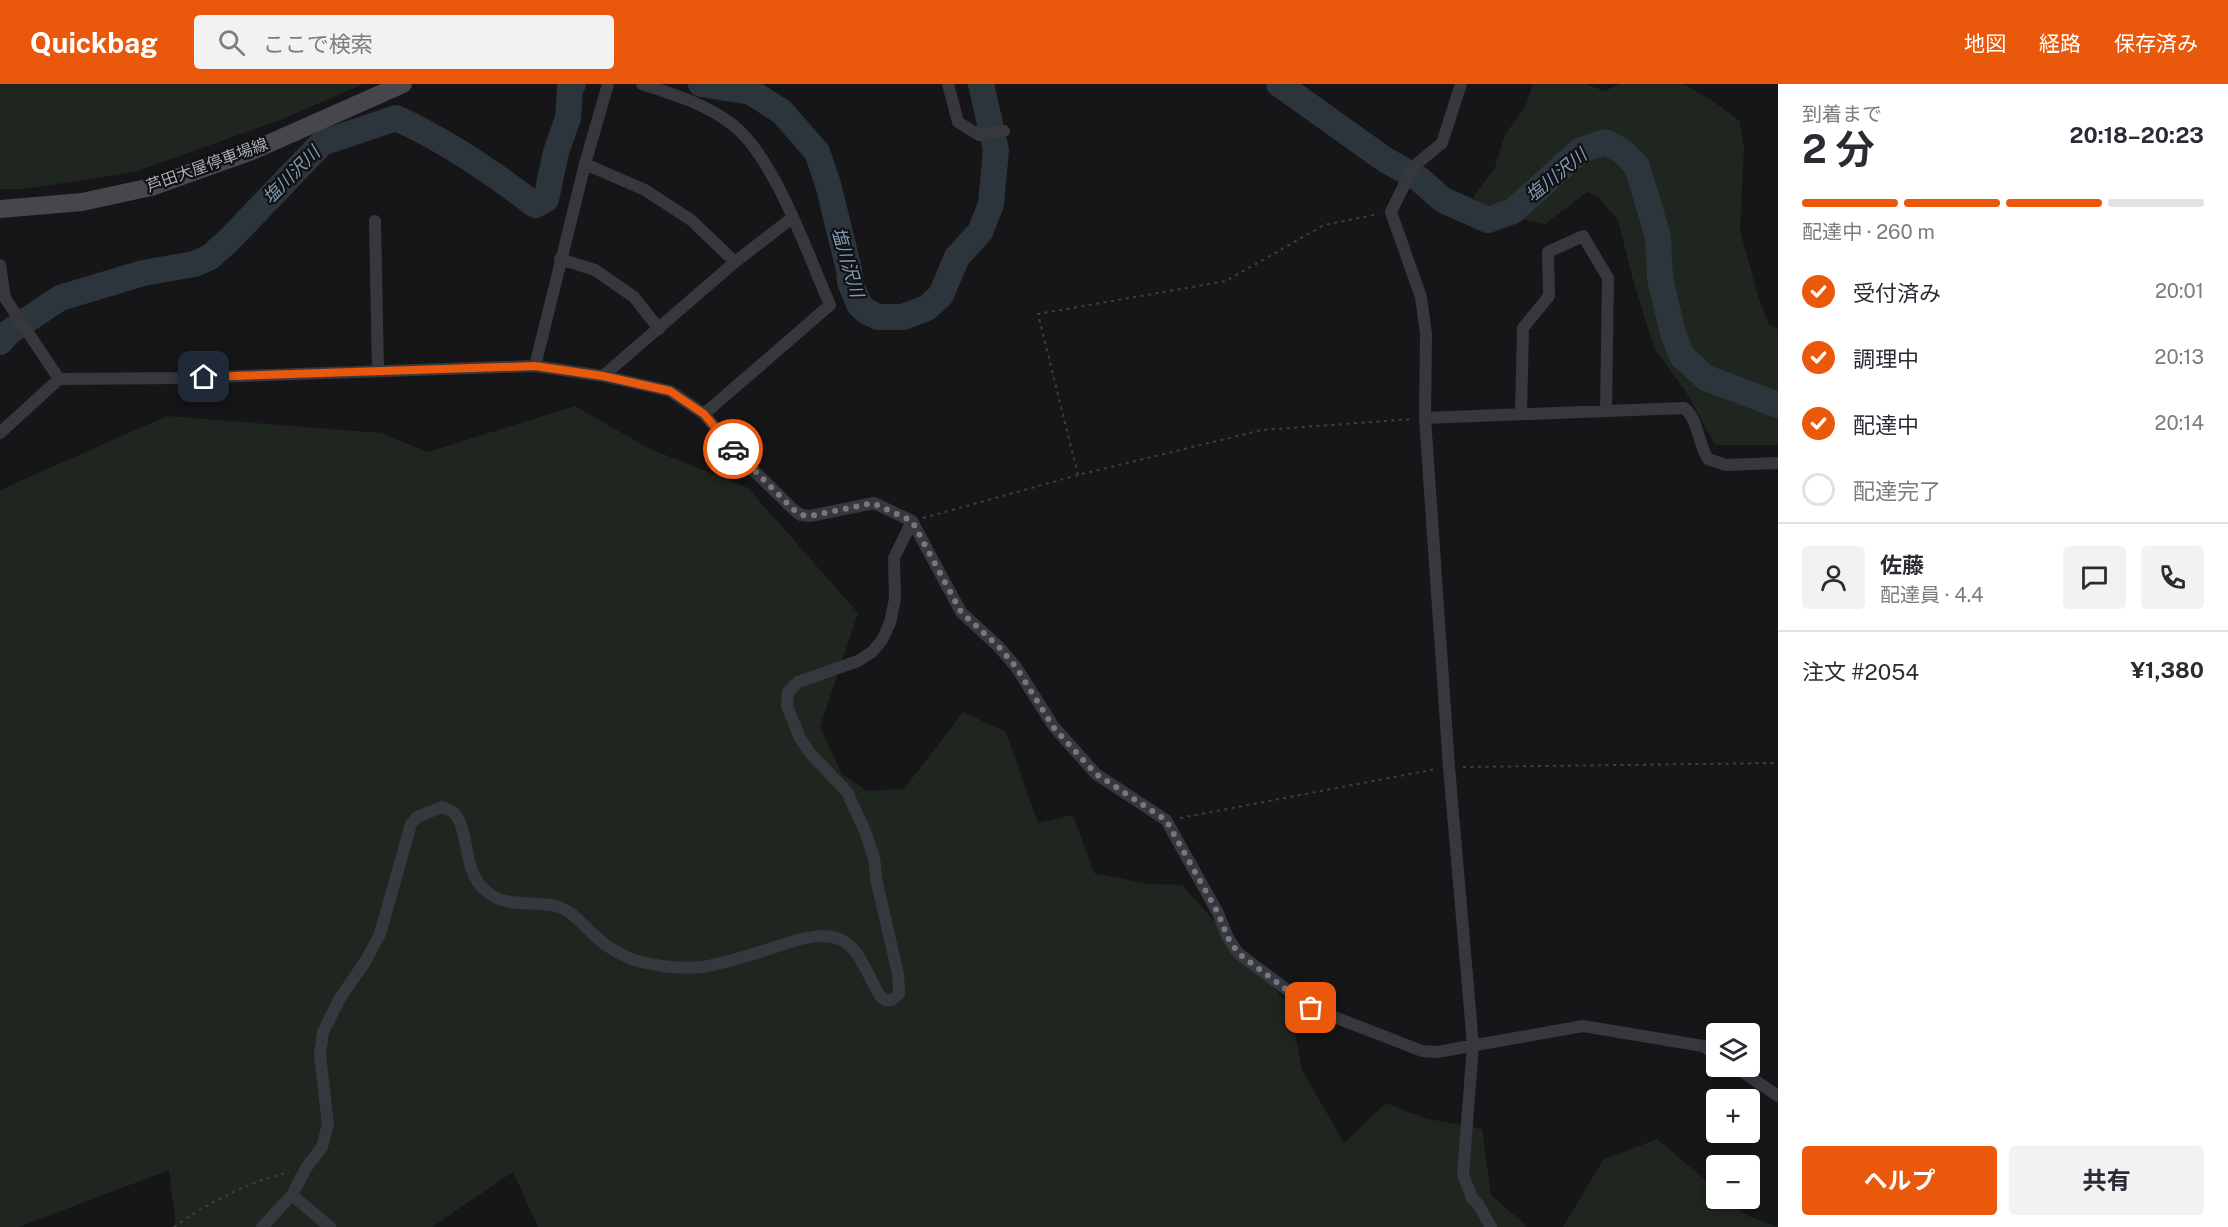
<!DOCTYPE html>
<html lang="ja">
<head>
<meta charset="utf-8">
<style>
	body { margin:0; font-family:"Public Sans","Noto Sans JP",sans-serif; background:#f2f2f3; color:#2b2b33; height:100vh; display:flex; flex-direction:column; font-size:22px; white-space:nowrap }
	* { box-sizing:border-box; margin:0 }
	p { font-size:20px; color:#7c7c81 }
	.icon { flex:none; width:33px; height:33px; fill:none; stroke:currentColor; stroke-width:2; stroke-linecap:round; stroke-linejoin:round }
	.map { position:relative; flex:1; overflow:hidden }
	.details { display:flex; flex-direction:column; background:#fff; width:450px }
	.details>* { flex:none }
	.controls { position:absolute; left:1706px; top:939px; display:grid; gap:12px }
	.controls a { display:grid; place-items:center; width:54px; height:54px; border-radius:6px; background:#fff; box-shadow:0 3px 9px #0003; font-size:30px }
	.pin { position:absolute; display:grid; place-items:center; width:51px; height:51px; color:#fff; margin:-26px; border-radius:12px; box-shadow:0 3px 9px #0006 }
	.courier { position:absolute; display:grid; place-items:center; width:60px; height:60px; margin:-30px; border:4px solid #ea580c; border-radius:50%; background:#fff; color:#222; box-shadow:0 2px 8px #0007 }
	.summary em { font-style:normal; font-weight:700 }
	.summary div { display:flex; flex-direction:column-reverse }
	.summary { display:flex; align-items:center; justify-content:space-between; height:102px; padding:0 24px }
	h1 { font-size:39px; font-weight:700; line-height:45px }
	.bar { display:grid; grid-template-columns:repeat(4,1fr); gap:9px 6px; align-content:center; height:72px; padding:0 24px }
	.bar i { height:8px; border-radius:4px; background:#e1e1e2 }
	.bar .selected { background:#ea580c }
	.bar p { grid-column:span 4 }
	.line { display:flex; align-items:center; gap:15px; padding:0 24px; border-top:2px solid #e1e1e2 }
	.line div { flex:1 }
	.round { display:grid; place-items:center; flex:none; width:63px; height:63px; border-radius:6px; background:#f2f2f3 }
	ol { padding:0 24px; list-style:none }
	li { display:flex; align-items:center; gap:18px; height:66px }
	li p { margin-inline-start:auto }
	li .icon { padding:6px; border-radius:50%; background:#ea580c; color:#fff; stroke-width:4 }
	li:last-child { color:#7c7c81 }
	li i { width:33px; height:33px; border:3px solid #e1e1e2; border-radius:50% }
	.primary-button { display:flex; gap:12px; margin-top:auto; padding:12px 24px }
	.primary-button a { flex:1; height:69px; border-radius:6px; background:#ea580c; color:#fff; font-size:24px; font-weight:700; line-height:69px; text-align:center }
	.primary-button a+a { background:#f2f2f3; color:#2b2b33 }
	header { display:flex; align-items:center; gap:36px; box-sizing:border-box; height:84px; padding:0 30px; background:#ea580c; color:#fff }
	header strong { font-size:28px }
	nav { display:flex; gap:33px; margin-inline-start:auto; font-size:21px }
	.search { width:420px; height:54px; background:#f2f2f3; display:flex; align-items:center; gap:15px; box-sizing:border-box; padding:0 21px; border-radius:6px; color:#7c7c81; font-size:22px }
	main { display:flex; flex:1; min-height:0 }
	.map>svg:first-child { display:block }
</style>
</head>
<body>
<header>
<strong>Quickbag</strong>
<div class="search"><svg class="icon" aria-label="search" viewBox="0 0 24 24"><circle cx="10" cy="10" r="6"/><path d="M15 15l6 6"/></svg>ここで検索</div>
<nav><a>地図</a><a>経路</a><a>保存済み</a></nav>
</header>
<main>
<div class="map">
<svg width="1778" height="1143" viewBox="0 0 1778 1143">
	<rect width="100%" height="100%" fill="#161618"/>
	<path fill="#1e261f" d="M0 0H363L280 36 135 88 25 105H0Z
		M1533 0H1585L1605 7 1620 0H1684L1714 18 1740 37 1744 64 1740 146 1758 212 1768 239 1778 245V361H1715L1686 308 1654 264 1632 192 1618 136 1599 114 1587 108 1545 140 1480 126 1473 113 1495 83 1505 51 1526 21Z
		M575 322 648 364 748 404 858 529 820 643 842 690 867 707 904 705 963 628 1006 648 1038 739 1073 731 1094 789 1150 800 1182 801 1290 922 1302 986 1344 1059 1386 1019 1424 1034 1482 1045 1491 1111 1528 1143H538L513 1088 432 1143H176L169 1086 19 1143H0V406L167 332 381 349 428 368Z
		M1657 1055 1716 1105V1114L1727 1115 1746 1131 1778 1143H1563L1603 1076Z"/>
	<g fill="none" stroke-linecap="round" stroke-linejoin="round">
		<path stroke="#2c353c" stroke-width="26" d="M701 0 751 8 782 28 817 68 828 100 849 186 850 198 859 220 866 227 878 233H903L927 224 941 211 957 173 980 148 991 120 996 66 981 0
			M1279 0 1384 75 1419 95 1443 116 1488 136 1513 127 1581 66 1605 58 1622 67 1637 82 1658 153 1660 195 1673 249 1682 272 1706 294 1778 321
			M0 258 9 248 60 214 143 189 194 180 210 173 228 157 322 59 396 34C445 56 492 88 535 121L546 115 556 68 568 34 570 4 573 0"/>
		<path stroke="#3d3f44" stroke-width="2" stroke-dasharray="3 4.5" stroke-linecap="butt" d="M1078 391 1038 230 1226 197 1324 141 1379 130
			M923 434 1078 391 1262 346 1413 335
			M1463 683 1778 679
			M1180 734 1436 685
			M174 1143C205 1120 251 1097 289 1088"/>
		<path stroke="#37383d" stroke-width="12" d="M642 0C673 10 706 20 733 41 775 74 808 171 830 221L704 330
			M948 0 958 38 979 51 1004 47
			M1461 0 1442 59 1413 83 1391 128 1421 213 1426 250 1425 334 1449 683 1473 961 1463 1091 1472 1114 1478 1120 1491 1143
			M585 80 645 106 691 136 735 178
			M375 137 378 287
			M560 175 595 186 634 213 659 245
			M0 181 5 214 59 295
			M535 282 585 80 608 0
			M603 292 735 178 792 134
			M1521 330 1523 244 1549 212 1548 168 1583 152 1608 194 1606 326
			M1425 334 1684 324C1698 334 1698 360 1708 375L1726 381 1778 379
			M0 349 59 295 183 294 535 282 603 292 670 307 704 330 735 368 794 426 801 431 810 432 874 419 912 437 961 528 999 563 1016 583 1054 643 1096 690 1166 736 1218 829 1228 854 1238 869 1311 924 1422 967 1437 968 1583 942 1703 962 1716 971
			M1734 982 1778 1012
			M292 1111 330 1143
			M262 1143 292 1111 306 1084 322 1063 328 1040 320 970 323 948 340 914 365 878 380 850 411 740 417 733 442 723C445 724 451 726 454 729 469 745 463 780 480 801 501 826 528 816 556 822 574 827 588 847 602 858 611 865 624 872 634 876 655 882 680 885 702 883 722 880 744 873 763 867 789 859 831 839 853 865 863 876 872 899 880 912L885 916H892L899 910 898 890 877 799 874 774 865 747 847 708 810 669 800 654 787 622 788 608 798 598 858 577 872 568 882 556 890 539 895 515 894 474 912 437"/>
		<path stroke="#45474d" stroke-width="18" d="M0 125 82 118 151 103 252 67 403 0"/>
	</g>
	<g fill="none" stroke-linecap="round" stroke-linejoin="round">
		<path stroke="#757880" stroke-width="6" stroke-dasharray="0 10.8" d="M733 365 794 426 801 431 810 432 873 419 912 437 961 528 999 563 1016 583 1054 644 1096 690 1166 736 1218 829 1228 854 1238 869 1311 924"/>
		<path stroke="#ea580c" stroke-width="8" d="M204 293 535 282 603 292 670 307 704 330 733 365"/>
	</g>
	<g text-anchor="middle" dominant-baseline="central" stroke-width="4.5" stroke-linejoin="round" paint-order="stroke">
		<g font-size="16" fill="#a8adb8" stroke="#111113">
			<text transform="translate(207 81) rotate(-20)">芦田大屋停車場線</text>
		</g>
		<g font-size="18" font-style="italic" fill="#7f9bb3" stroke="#111113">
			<text transform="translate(291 91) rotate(-45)">塩川沢川</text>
			<text transform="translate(1556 91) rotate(-39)">塩川沢川</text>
			<text transform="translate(848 178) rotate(74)">塩川沢川</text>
		</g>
	</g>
</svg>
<div class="controls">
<a><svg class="icon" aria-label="layers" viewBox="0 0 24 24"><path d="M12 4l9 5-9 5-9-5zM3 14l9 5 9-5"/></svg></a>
<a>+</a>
<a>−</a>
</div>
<div class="pin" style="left:1311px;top:924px;background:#ea580c"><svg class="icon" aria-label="bag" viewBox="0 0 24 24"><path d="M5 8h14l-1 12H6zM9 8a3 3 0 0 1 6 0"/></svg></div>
<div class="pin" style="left:204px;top:293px;background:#1f2937"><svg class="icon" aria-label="home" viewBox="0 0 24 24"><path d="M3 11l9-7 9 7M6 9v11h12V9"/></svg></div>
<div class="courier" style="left:733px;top:365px"><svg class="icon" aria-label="car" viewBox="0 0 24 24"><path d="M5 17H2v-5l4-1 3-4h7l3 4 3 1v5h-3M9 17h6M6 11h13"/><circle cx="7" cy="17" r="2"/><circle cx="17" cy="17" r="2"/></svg></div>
</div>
<section class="details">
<div class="summary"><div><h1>2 分</h1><p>到着まで</p></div><em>20:18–20:23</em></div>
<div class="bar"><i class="selected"></i><i class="selected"></i><i class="selected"></i><i></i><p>配達中 · 260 m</p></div>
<ol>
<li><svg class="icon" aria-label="check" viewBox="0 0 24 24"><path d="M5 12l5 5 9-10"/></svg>受付済み<p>20:01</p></li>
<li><svg class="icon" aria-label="check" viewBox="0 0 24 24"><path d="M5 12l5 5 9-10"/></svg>調理中<p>20:13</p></li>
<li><svg class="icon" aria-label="check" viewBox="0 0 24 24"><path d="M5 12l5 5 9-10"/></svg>配達中<p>20:14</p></li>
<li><i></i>配達完了</li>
</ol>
<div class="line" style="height:108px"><a class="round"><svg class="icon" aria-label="person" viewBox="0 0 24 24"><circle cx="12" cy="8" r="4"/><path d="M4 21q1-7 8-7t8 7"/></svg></a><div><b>佐藤</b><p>配達員 · 4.4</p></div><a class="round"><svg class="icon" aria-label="chat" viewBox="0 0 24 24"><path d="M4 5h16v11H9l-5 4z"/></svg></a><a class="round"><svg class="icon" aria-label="phone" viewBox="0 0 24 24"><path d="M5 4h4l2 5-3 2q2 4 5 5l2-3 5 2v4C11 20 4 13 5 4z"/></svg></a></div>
<div class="line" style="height:78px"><div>注文 #2054</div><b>¥1,380</b></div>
<div class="primary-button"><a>ヘルプ</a><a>共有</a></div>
</section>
</main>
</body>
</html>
